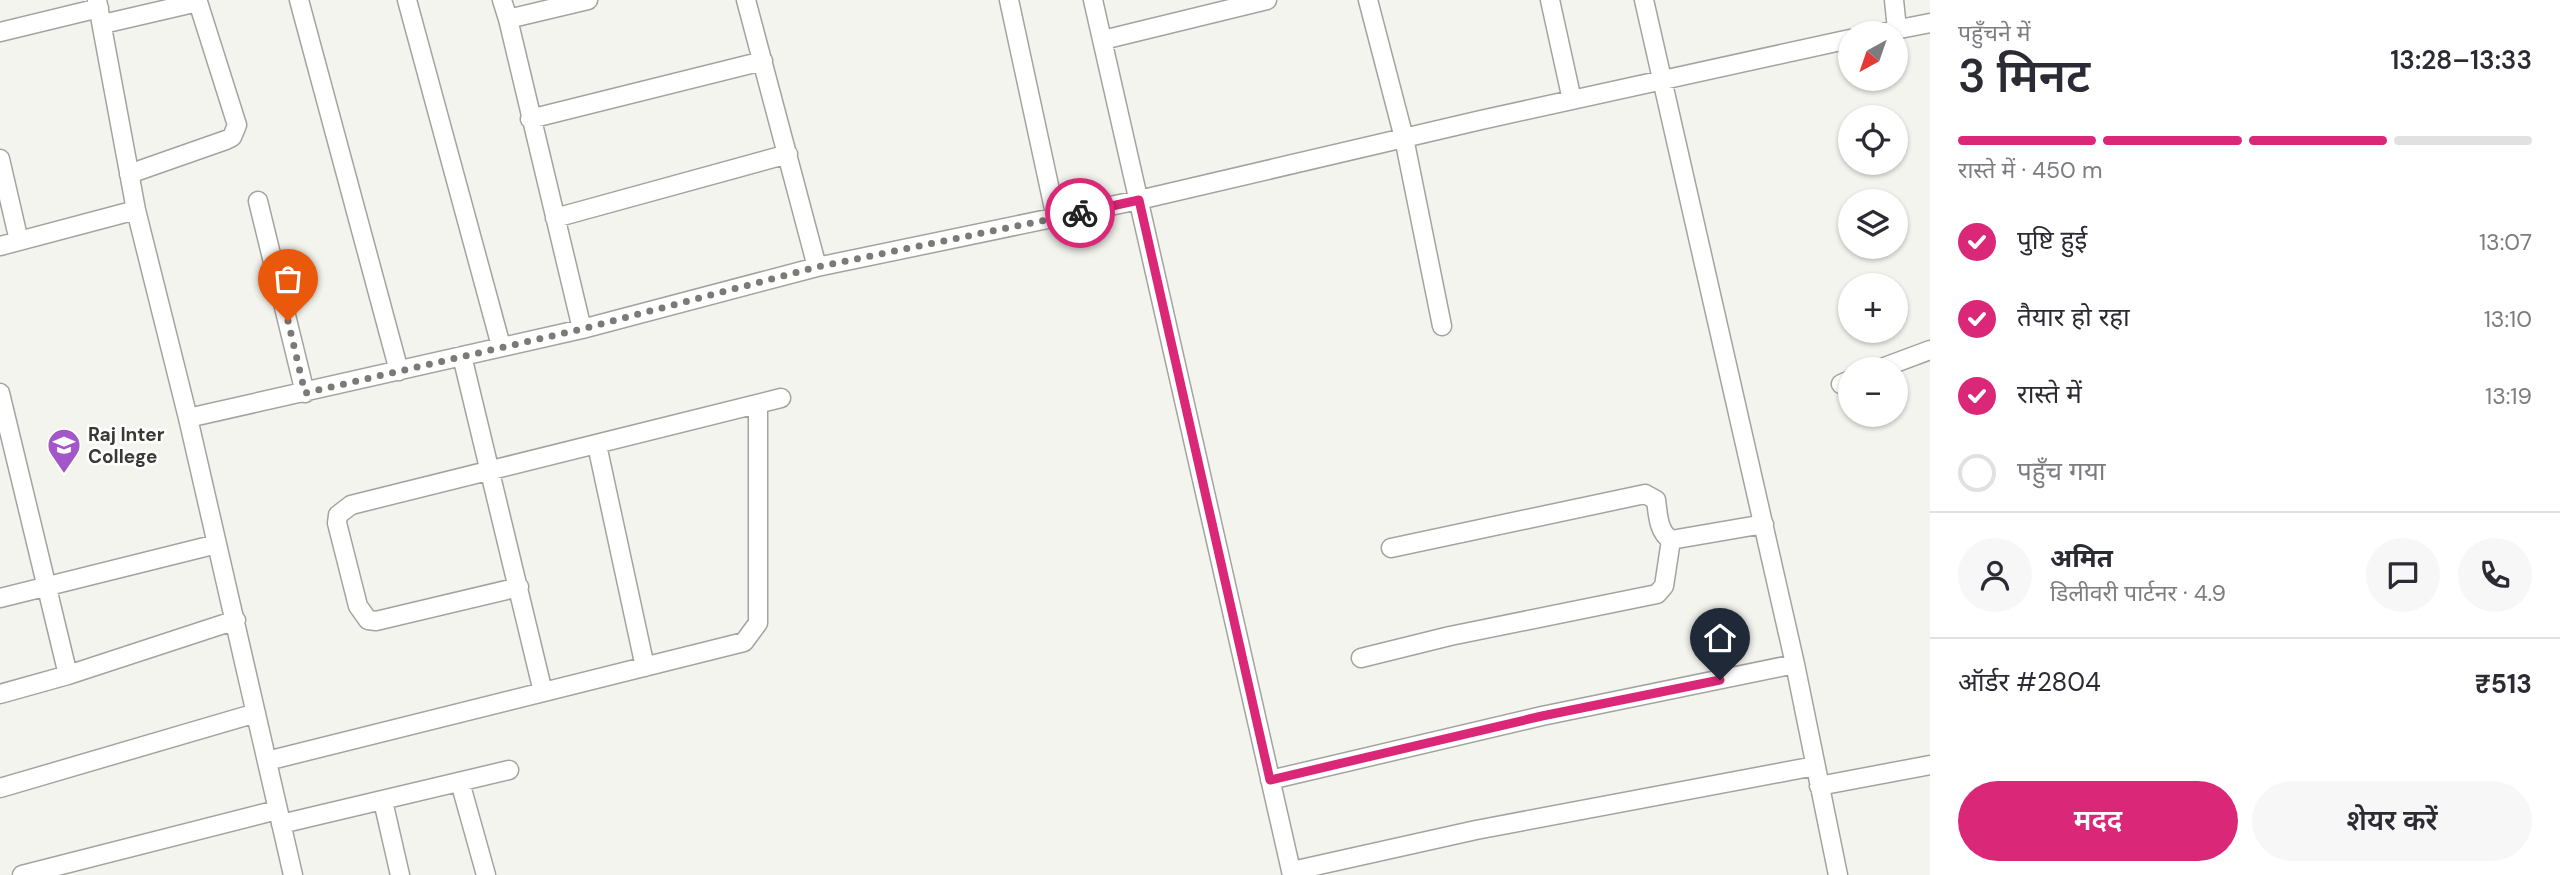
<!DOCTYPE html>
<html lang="hi">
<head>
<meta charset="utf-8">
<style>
	body { margin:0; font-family:"DM Sans","Noto Sans Devanagari",sans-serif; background:#f7f7f7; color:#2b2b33; height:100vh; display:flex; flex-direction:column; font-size:26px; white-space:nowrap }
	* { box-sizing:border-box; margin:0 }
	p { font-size:23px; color:#7c7c81 }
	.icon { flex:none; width:38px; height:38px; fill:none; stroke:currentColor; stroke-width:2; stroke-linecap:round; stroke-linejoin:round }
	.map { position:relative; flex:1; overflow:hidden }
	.details { display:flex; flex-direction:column; background:#fff; width:630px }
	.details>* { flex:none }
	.needle { width:46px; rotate:220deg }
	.fabs { position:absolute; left:1838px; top:21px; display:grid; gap:14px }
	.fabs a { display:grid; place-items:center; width:70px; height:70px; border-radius:50%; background:#fff; box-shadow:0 2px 5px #0004; font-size:35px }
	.pin { position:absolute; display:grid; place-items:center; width:60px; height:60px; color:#fff; margin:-72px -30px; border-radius:50% 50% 50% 0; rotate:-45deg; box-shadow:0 0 7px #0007 }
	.pin .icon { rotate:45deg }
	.courier { position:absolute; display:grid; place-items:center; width:70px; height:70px; margin:-35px; border:5px solid #db2777; border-radius:50%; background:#fff; color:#222; box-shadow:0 2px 9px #0007 }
	.overview em { font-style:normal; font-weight:600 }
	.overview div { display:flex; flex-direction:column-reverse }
	.overview { display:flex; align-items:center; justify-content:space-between; height:119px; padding:0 28px }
	h1 { font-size:46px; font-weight:600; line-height:52px }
	.bar { display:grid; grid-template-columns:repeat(4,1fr); gap:10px 7px; align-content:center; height:84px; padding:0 28px }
	.bar i { height:9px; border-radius:5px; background:#e1e1e2 }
	.bar .active { background:#db2777 }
	.bar p { grid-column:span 4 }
	.line { display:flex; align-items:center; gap:18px; padding:0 28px; border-top:2px solid #e1e1e2 }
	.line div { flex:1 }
	.round { display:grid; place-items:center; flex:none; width:74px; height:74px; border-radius:37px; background:#f7f7f7 }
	ol { padding:0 28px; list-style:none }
	li { display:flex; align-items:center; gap:21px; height:77px }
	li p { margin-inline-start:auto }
	li .icon { padding:7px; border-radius:50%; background:#db2777; color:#fff; stroke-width:4 }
	li:last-child { color:#7c7c81 }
	li i { width:38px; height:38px; border:4px solid #e1e1e2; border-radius:50% }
	.action { display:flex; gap:14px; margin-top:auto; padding:14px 28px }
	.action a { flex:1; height:80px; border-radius:42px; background:#db2777; color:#fff; font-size:28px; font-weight:600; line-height:80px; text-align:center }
	.action a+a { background:#f7f7f7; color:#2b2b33 }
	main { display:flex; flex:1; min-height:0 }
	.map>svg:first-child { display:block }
</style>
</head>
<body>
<main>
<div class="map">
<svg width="1930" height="875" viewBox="0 0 1930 875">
	<rect width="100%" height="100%" fill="#f4f4ef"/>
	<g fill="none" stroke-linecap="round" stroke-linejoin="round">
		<defs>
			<path id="minor" d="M97 0 136 210 188 418 293 875
				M299 0 399 371
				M407 0 501 346
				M502 0 508 19
				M746 0 817 267
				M1009 0 1056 218
				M1093 0 1292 875
				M1368 0 1404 138 1442 326
				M1550 0 1572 100
				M1644 0 1795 664 1838 875
				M1894 0 1897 29
				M103 24 198 2 237 125 232 137 226 140 129 174
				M0 32 99 8
				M1879 33 1930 23
				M1103 40 1267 0
				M530 119 763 61
				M0 159 19 241
				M258 201 305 393
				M555 218 788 154
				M0 246 136 210
				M582 329 508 19 588 0
				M462 356 543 692
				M1879 369 1930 350
				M1841 384 1850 380
				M0 393 68 675 236 620
				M188 418 582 329 817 267 1139 200 1481 120 1850 39
				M597 445 645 667
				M1391 548 1645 494 1656 500C1658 514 1658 532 1671 540L1764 524
				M519 587 376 621 368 620 358 606 337 523 338 515 351 505 781 398
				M0 598 217 544
				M1361 658 1450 636 1657 594 1664 586 1671 540
				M0 694 68 675
				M267 761 744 642 758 623V405
				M1270 780 1542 716 1795 664
				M460 782 486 875
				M1819 786 1930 765
				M0 788 256 713
				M383 801 400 875
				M281 824 509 770
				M1292 871 1476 830 1815 766
				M22 875 277 810"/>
		</defs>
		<use href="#minor" stroke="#a3a39f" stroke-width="21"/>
		<use href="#minor" stroke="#fff" stroke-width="18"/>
	</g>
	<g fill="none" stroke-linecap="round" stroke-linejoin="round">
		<path stroke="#7a7a77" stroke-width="7" stroke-dasharray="0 12.6" d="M288 321 305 393 582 329 817 267 1080 213"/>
		<path stroke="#db2777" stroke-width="9" d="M1080 213 1139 200 1270 780 1542 716 1720 680"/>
	</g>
	<defs>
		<symbol id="school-pin" viewBox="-11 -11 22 30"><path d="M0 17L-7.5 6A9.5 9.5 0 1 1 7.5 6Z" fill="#a356c7" stroke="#fff"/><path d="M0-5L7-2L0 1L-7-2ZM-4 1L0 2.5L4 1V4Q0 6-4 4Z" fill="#fff"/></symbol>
	</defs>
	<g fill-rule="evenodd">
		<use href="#school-pin" x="45" y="426" width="38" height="52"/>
	</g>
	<g text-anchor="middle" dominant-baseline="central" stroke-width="5" stroke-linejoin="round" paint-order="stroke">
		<g font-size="19" font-weight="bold" fill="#383836" stroke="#fff" text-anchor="start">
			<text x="88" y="434">Raj Inter<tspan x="88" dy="22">College</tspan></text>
		</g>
	</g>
</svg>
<div class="fabs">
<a><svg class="needle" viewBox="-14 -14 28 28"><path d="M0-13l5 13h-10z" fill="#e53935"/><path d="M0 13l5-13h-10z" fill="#7c7c81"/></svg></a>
<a><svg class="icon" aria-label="locate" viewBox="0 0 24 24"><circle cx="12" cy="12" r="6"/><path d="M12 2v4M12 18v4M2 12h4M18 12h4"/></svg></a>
<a><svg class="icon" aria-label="layers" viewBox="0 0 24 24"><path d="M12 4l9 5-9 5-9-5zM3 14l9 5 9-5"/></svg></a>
<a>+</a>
<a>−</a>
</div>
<div class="pin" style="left:288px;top:321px;background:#ea580c"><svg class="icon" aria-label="bag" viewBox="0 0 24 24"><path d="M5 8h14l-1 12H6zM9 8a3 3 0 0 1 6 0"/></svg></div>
<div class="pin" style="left:1720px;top:680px;background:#1f2937"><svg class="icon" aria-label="home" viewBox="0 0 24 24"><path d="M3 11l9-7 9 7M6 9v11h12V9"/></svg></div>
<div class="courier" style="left:1080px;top:213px"><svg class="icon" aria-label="bike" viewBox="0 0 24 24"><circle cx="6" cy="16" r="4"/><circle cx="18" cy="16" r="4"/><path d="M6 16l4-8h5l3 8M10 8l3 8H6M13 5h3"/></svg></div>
</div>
<section class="details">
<div class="overview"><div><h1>3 मिनट</h1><p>पहुँचने में</p></div><em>13:28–13:33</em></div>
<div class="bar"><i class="active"></i><i class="active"></i><i class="active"></i><i></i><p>रास्ते में · 450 m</p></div>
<ol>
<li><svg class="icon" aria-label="check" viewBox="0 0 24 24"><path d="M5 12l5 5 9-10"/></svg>पुष्टि हुई<p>13:07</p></li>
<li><svg class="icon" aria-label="check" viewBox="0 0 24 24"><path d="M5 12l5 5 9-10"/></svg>तैयार हो रहा<p>13:10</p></li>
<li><svg class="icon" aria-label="check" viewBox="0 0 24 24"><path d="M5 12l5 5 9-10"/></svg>रास्ते में<p>13:19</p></li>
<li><i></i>पहुँच गया</li>
</ol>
<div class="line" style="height:126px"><a class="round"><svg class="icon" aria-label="person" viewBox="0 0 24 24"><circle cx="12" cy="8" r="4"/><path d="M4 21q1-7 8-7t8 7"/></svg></a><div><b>अमित</b><p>डिलीवरी पार्टनर · 4.9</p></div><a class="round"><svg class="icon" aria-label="chat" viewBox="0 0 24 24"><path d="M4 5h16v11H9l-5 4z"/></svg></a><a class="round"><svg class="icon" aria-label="phone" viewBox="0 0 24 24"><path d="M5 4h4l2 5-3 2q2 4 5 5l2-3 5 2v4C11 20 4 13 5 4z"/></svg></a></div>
<div class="line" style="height:91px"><div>ऑर्डर #2804</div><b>₹513</b></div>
<div class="action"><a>मदद</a><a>शेयर करें</a></div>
</section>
</main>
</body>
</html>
